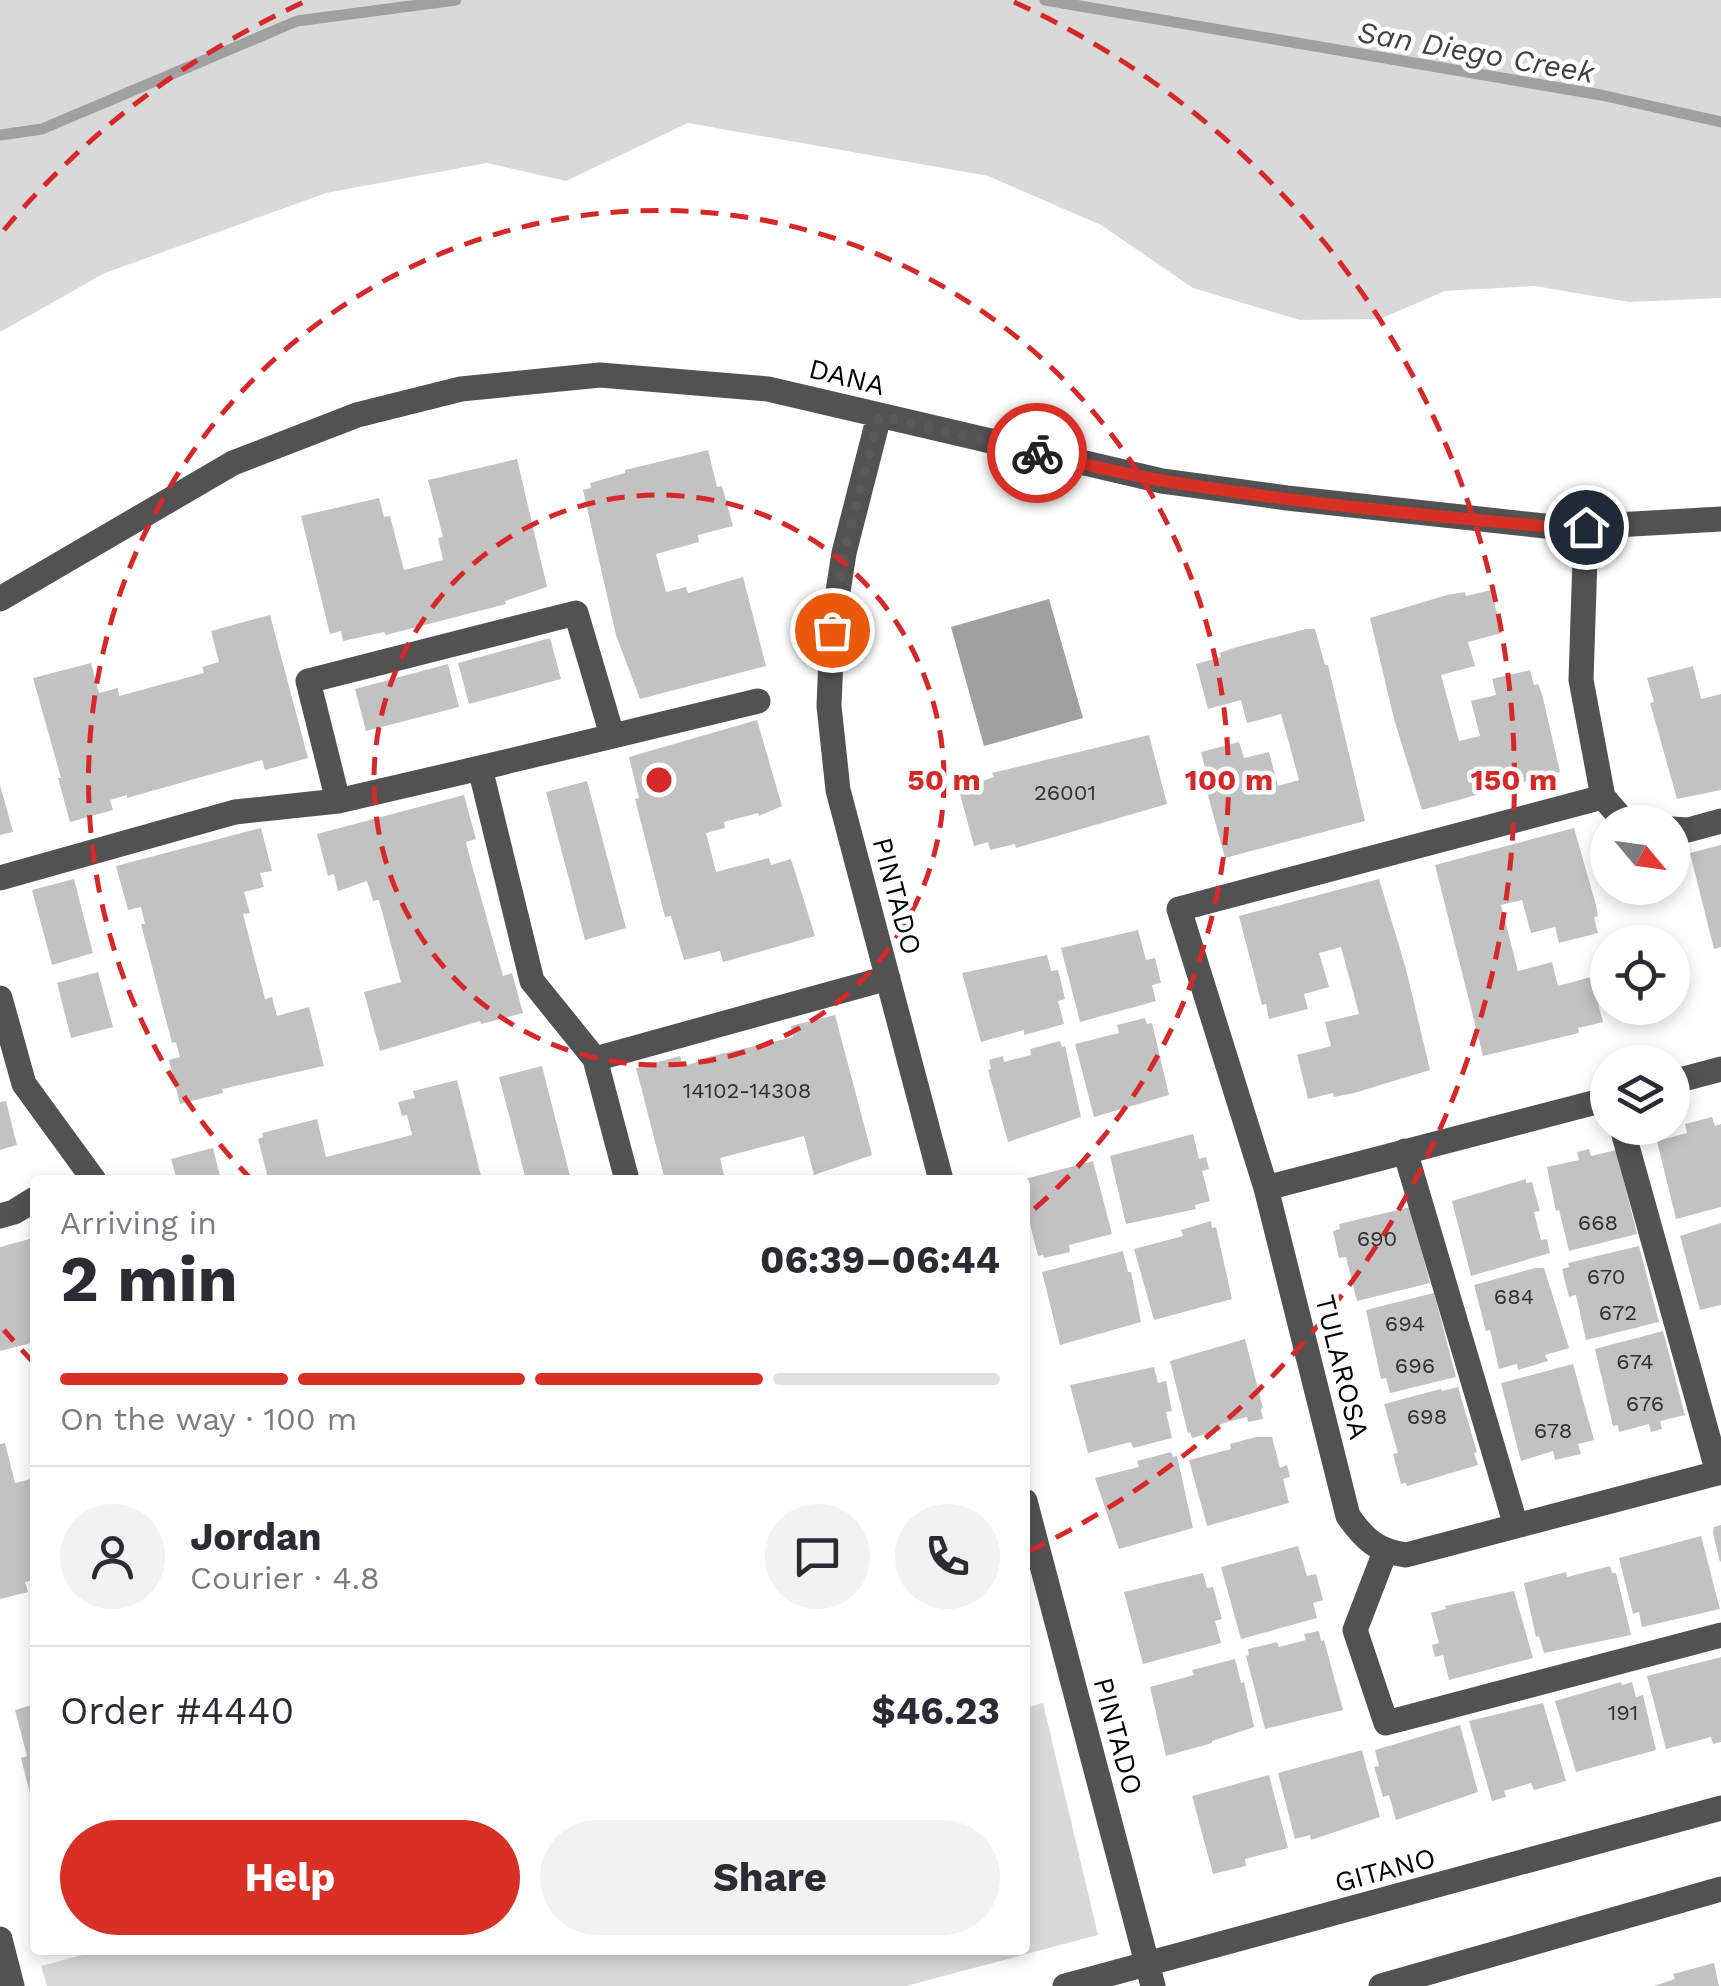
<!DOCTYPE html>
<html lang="en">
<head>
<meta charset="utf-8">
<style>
	body { margin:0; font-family:"Work Sans",sans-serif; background:#f2f2f3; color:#2b2b33; height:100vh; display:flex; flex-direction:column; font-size:38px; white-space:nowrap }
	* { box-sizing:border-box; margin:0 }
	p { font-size:32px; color:#7c7c81 }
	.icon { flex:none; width:55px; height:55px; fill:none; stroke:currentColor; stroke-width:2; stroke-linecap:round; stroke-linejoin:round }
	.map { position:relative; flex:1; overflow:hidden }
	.details { position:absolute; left:30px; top:1175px; width:1000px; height:780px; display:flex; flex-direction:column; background:#fff; border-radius:10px; box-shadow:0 5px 15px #0003 }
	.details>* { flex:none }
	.needle { width:65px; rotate:119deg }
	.tools { position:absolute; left:1590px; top:805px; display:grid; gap:20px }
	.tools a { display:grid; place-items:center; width:100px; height:100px; border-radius:50%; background:#fff; box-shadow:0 5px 15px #0003; font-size:50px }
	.pin { position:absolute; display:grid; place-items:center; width:85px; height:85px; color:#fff; margin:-42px; border:5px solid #fff; border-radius:50%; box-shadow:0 2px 10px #0007 }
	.courier { position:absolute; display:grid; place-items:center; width:100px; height:100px; margin:-50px; border:8px solid #d93025; border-radius:50%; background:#fff; color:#222; box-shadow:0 2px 12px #0007 }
	.summary em { font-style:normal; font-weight:700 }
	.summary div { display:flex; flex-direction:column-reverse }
	.summary { display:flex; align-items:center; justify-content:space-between; height:170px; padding:0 30px }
	h1 { font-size:65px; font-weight:700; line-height:75px }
	.bar { display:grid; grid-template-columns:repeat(4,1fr); gap:15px 10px; align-content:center; height:120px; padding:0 30px }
	.bar i { height:12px; border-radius:8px; background:#e1e1e2 }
	.bar .active { background:#d93025 }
	.bar p { grid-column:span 4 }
	.line { display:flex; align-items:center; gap:25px; padding:0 30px; border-top:2px solid #e1e1e2 }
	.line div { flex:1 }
	.round { display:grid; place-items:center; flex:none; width:105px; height:105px; border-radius:52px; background:#f2f2f3 }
	.primary-button { display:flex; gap:20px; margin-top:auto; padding:20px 30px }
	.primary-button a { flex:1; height:115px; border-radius:60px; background:#d93025; color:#fff; font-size:40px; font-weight:700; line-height:115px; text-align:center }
	.primary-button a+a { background:#f2f2f3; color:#2b2b33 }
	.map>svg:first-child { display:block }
</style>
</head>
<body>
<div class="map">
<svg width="1721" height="1986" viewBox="0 0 1721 1986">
	<rect width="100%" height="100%" fill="#fff"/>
	<path fill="#d9d9d9" d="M0 0H1721V298L1629 302 1535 286 1445 291 1380 319 1300 320 1193 288 1101 225 988 176 688 123 566 181 487 163 326 193 105 273 0 332Z
		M1043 1703 1098 1935 906 1986H47L41 1966 101 1950H1025V1708Z"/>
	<path fill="#a0a0a0" d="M1049 599 1083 718 984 746 951 627Z"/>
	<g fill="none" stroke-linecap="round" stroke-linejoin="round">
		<path stroke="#a0a0a0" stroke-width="11" d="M1045 0 1601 95 1721 122
			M0 135 42 129 297 21 456 0"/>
	</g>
	<path fill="#c2c2c2" d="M708 450 717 487 722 486 733 526 698 535 699 542 656 554 666 592 686 587 688 593 743 577 766 666 640 699 616 635 583 490 591 488 590 483 625 473V470Z
		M517 459 547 587 505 601 506 604 386 635 384 632 343 641 341 631 330 634 301 516 379 498 384 517 390 516 404 570 443 560 438 538 443 537 428 480Z
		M1491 590 1502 633 1468 642 1475 666 1441 675 1459 741 1480 736 1471 701 1496 695 1492 679 1530 670 1534 685 1538 684 1542 694 1560 772 1422 810 1394 719 1370 618 1447 595 1465 592 1466 596Z
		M270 615 308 758 265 770 262 760 127 798V795L110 800 113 810 70 822 58 778H61L33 678 91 663 99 693 118 688 119 696 204 673 202 667 219 662 211 631Z
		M1306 629H1315L1325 665H1328L1365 821 1225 858 1201 770 1205 768 1201 752 1239 742 1244 758 1269 752 1278 786 1299 780 1281 714 1247 723 1241 700 1208 709 1196 664 1221 657 1219 653 1237 647Z
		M550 638 561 679 469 704 458 663Z
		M448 664 459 707 366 731 355 689Z
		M1693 666 1701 699 1721 694V790L1677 799 1650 703 1654 702 1647 678Z
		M757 720 782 806 759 816 758 813 724 822 725 828 706 833 716 872 769 858 771 865 791 859 815 936 723 962 720 951 684 960 671 916 665 917 635 799 639 798 629 757Z
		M1149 735 1167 804 1016 848 1015 844 990 850 988 842 974 846 960 794 974 790 973 784 994 777 992 773Z
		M587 781 626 928 585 940 546 792Z
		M0 785 13 832 0 835Z
		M464 795 476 839 466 842 471 862 503 976 512 973 523 1013 481 1024 480 1021 380 1051 364 992 401 982 379 900 373 901 367 881 338 891 334 874 328 876 317 834Z
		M261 828 272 871 260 873 264 887 244 892 250 913 243 914 265 999 272 997 277 1016 309 1007 324 1066 222 1089 223 1093 180 1104 169 1060 180 1057 176 1042 172 1043 141 924H145L141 907 128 910 116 866Z
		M1574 828 1596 905 1598 916 1594 917 1598 933 1559 943 1555 927 1531 933 1522 900 1501 905 1518 971 1552 962 1558 986 1591 977 1603 1022 1578 1028 1579 1033 1483 1056 1435 865Z
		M1721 845V947L1714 949 1690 853Z
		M74 879 93 953 52 965 32 890Z
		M1379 879 1406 969 1430 1070 1354 1093 1334 1097 1333 1093 1308 1099 1297 1055 1331 1046 1325 1022 1359 1014 1341 947 1319 953 1329 987 1304 994 1308 1009 1269 1019 1266 1004 1262 1005 1239 916Z
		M1138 930 1146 960 1155 958 1161 983 1152 985 1156 1001 1080 1022 1061 948Z
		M1047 955 1051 971 1058 970 1065 999 1058 1001 1064 1024 1024 1035V1030L981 1042 962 973Z
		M98 972 113 1027 71 1038 57 983Z
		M835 1015 872 1155 814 1175 804 1136 720 1158 725 1180H665L636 1068 680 1056 683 1066 701 1061 700 1059 793 1037 791 1026Z
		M1145 1018 1147 1024 1152 1023 1169 1095 1094 1117 1075 1044 1119 1033 1117 1025Z
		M1060 1041 1062 1047 1065 1046 1081 1117 1008 1142 988 1070 991 1069 989 1060 1003 1056 1004 1062 1031 1055 1030 1049Z
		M542 1066 571 1180H526L499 1077Z
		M457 1080 482 1180 268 1178 258 1139 263 1137 262 1133 317 1119 326 1157 412 1135 407 1115 402 1116 398 1102 415 1098 413 1091Z
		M6 1101 17 1145 0 1150V1102Z
		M1712 1117 1715 1126 1721 1124V1207L1676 1219 1657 1141 1687 1133 1685 1124Z
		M1193 1134 1199 1159 1206 1157 1209 1169 1202 1171 1210 1201 1195 1205 1196 1209 1126 1224 1110 1156Z
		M213 1148 221 1180H177L171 1159Z
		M1589 1149 1591 1156 1616 1150 1637 1234 1569 1251 1559 1210 1556 1211 1547 1167 1579 1160 1577 1152Z
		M1093 1161 1112 1234 1069 1245 1070 1252 1044 1258 1043 1255 1038 1256 1025 1204V1179Z
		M1526 1179V1183L1532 1182 1540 1211 1534 1212 1541 1240 1547 1239 1550 1253 1471 1276 1452 1201Z
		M1410 1207 1430 1283 1357 1301 1346 1257 1339 1258 1333 1231 1340 1229 1339 1224Z
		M1211 1221 1212 1228 1216 1227 1232 1299 1154 1320 1134 1249 1183 1236 1181 1230Z
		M1721 1223V1305L1700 1310 1680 1236Z
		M33 1238 35 1342 0 1351V1247Z
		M1639 1246 1659 1322 1586 1340 1576 1295 1569 1297 1562 1269 1569 1267 1568 1263Z
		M1123 1251 1128 1272H1131L1141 1322 1060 1345 1042 1272Z
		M1535 1268H1544L1569 1348 1545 1355 1548 1361 1518 1370 1517 1364 1499 1369 1490 1330 1486 1331 1474 1285Z
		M1434 1293 1456 1377 1390 1393 1386 1378 1381 1379 1366 1310Z
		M1663 1331 1685 1415 1660 1421 1662 1429 1651 1432 1649 1424 1619 1432 1618 1425 1613 1426 1595 1349Z
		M1245 1339 1263 1408 1261 1409 1263 1419 1248 1422 1247 1417 1227 1422 1220 1425 1221 1430 1192 1438 1190 1432 1188 1433 1170 1361Z
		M1573 1364 1594 1440 1578 1444 1581 1454 1555 1460 1553 1451 1521 1461 1501 1383Z
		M1154 1367 1158 1383 1166 1381 1172 1411 1166 1412 1172 1438 1133 1448 1131 1442 1088 1453 1070 1385Z
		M1458 1387 1477 1452 1474 1453 1478 1465 1407 1486 1406 1483 1401 1484 1393 1454 1398 1453 1384 1404 1441 1389 1442 1391Z
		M1256 1437H1272L1280 1468 1287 1465 1290 1477 1283 1479 1289 1503 1207 1526 1189 1460 1231 1449 1230 1444Z
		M5 1443 15 1483 35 1478V1580L25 1582 28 1592 0 1599V1444Z
		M1171 1452 1173 1457 1177 1456 1193 1528 1119 1549 1095 1478 1139 1467 1137 1461Z
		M1721 1525V1561L1720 1562 1713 1533 1714 1527Z
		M1701 1536 1720 1609 1642 1627 1639 1612 1633 1614 1619 1558Z
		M1298 1546 1307 1576 1316 1574 1323 1600 1313 1603 1317 1618 1241 1639 1221 1567Z
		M1610 1566 1612 1573H1616L1631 1635 1544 1653 1539 1636 1536 1637 1524 1583 1566 1572 1567 1577Z
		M1203 1573 1207 1588 1213 1587 1222 1619 1215 1621 1221 1643 1143 1664 1124 1592Z
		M1514 1591 1533 1658 1449 1680 1443 1655 1435 1657 1432 1645 1439 1643 1431 1613 1446 1609 1445 1606Z
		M1319 1631 1321 1641 1324 1640 1343 1710 1265 1729 1246 1656 1249 1655 1248 1649 1277 1642 1279 1647 1306 1640 1304 1634Z
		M1721 1657V1742L1713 1744 1711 1737 1666 1749 1647 1676Z
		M1235 1659 1241 1683 1244 1682 1254 1727 1212 1741V1743L1166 1756 1150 1687 1194 1675 1192 1670Z
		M1621 1682 1622 1685 1632 1682 1636 1697 1643 1695 1656 1750 1576 1772 1555 1701Z
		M1543 1703 1566 1781 1534 1790 1531 1783 1504 1791 1506 1797 1492 1801 1469 1721Z
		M35 1704V1808L34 1809 21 1758 27 1756 15 1710Z
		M1460 1725 1478 1792 1396 1820 1389 1795 1383 1797 1374 1767 1379 1766 1375 1750Z
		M1362 1750 1380 1817 1311 1840 1310 1835 1295 1839 1278 1773Z
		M1269 1775 1288 1848 1245 1859 1246 1866 1213 1874 1192 1796Z
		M1714 1963 1719 1986H1654L1675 1979 1673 1974Z"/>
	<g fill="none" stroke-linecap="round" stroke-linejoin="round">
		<path stroke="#525252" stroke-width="25" d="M879 416 844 553 832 630 829 706 838 790 941 1180
			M1586 527 1581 680 1603 797 1622 819 1633 822
			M0 599 233 463 357 415 461 389 600 375 768 389 1162 481 1287 498 1563 528 1721 519
			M480 768 758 701
			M338 801 308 681 576 613 612 735
			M1672 829 1688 830 1721 821
			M0 878 235 812 338 801 480 768 532 981 595 1059 627 1180
			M0 998 24 1084 94 1180
			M595 1059 888 978
			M1672 1082 1721 1069
			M1608 1099 1266 1188 1348 1516C1365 1540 1377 1551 1406 1555L1721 1472
			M1622 1128 1718 1473
			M1405 1151 1516 1526
			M1266 1188 1179 909 1603 797
			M0 1216 14 1212 35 1199
			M1025 1501 1153 1986
			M1385 1552 1355 1630 1386 1723 1721 1635
			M0 1939 12 1986
			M1065 1986 1721 1808
			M1381 1986 1721 1889"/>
	</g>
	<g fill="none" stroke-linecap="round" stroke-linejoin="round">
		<path stroke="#595959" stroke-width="10" stroke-dasharray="0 18" d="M832 630 844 554 879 416 1037 453"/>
		<path stroke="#d93025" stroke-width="12" d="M1037 453C1080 463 1123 474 1165 481 1297 503 1431 516 1564 528L1586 527"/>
	</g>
	<g fill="none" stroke="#d62828" stroke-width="5" stroke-dasharray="18 12">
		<circle cx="659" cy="780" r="285"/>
		<path d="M252 1180A570 570 0 1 1 1025 1217"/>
		<path d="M34 1363A855 855 0 0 1 4 1330M4 230A855 855 0 0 1 304 2M1014 2A855 855 0 0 1 1027 1552"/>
	</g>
	<g text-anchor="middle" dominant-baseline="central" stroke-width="9" stroke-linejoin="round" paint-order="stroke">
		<g font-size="22" fill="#303030">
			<text x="1065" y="792">26001</text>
			<text x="747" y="1090">14102-14308</text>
			<text x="1598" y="1222">668</text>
			<text x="1377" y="1238">690</text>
			<text x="1606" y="1276">670</text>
			<text x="1514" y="1296">684</text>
			<text x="1618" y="1312">672</text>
			<text x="1405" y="1323">694</text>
			<text x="1635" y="1361">674</text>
			<text x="1415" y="1365">696</text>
			<text x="1645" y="1403">676</text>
			<text x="1427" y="1416">698</text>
			<text x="1553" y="1430">678</text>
			<text x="1623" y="1712">191</text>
		</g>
		<g font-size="28" fill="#000" stroke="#fff">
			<text transform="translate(847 377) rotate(14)">DANA</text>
			<text transform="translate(897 896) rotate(75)">PINTADO</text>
			<text transform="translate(1342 1367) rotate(76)">TULAROSA</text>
			<text transform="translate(1118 1736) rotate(75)">PINTADO</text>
			<text transform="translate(1385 1870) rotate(-15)">GITANO</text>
		</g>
		<g font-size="30" font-style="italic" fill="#414141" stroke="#fff">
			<text transform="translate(1476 52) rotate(10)">San Diego Creek</text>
		</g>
	</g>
	<circle cx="659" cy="780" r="15" fill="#d62828" stroke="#fff" stroke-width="5"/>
	<g font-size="30" text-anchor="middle" font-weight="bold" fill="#d62828" stroke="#fff" stroke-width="9" stroke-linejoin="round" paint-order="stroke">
		<text x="944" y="790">50 m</text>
		<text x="1229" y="790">100 m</text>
		<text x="1514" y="790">150 m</text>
	</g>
</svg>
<div class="tools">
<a><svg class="needle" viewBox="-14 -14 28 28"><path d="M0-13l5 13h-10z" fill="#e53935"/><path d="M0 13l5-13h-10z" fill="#7c7c81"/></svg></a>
<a><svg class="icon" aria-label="locate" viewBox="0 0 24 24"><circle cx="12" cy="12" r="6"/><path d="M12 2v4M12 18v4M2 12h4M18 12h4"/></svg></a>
<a><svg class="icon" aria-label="layers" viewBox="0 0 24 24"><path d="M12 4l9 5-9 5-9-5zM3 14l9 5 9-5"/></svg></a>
</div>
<div class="pin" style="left:832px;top:630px;background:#ea580c"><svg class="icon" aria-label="bag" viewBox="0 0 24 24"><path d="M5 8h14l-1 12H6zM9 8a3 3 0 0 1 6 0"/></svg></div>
<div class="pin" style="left:1586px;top:527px;background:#1f2937"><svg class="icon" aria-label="home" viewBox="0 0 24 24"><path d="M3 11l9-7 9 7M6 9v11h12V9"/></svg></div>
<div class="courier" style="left:1037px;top:453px"><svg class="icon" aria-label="bike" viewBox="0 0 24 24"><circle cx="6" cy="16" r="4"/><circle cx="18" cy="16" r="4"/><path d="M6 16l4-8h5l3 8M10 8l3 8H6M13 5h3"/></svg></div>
<section class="details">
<div class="summary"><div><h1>2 min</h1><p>Arriving in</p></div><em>06:39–06:44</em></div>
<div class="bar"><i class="active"></i><i class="active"></i><i class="active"></i><i></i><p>On the way · 100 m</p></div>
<div class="line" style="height:180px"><a class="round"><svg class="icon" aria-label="person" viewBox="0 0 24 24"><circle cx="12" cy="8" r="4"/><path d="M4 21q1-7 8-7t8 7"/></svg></a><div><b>Jordan</b><p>Courier · 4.8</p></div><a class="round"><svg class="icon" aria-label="chat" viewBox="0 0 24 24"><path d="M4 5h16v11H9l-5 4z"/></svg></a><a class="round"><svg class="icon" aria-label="phone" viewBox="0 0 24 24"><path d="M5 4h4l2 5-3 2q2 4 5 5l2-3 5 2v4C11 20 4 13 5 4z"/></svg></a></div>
<div class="line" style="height:130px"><div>Order #4440</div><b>$46.23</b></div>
<div class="primary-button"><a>Help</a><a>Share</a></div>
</section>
</div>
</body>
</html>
